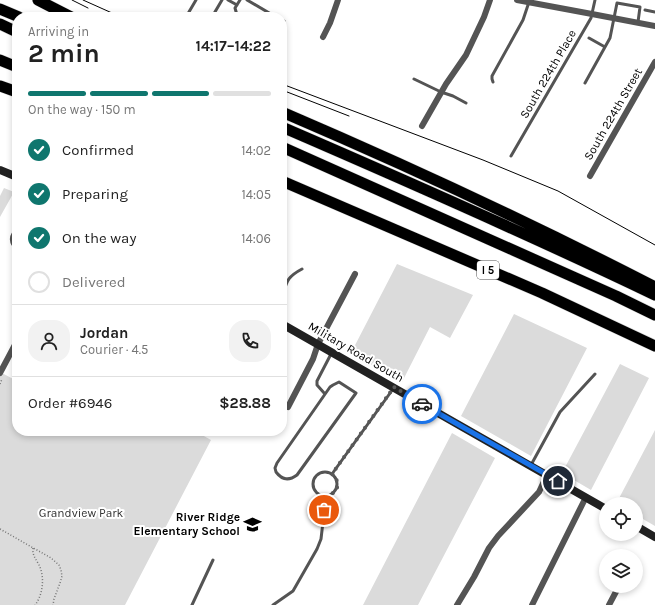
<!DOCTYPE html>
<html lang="en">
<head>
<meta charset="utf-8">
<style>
	body { margin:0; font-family:Karla,sans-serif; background:#f2f2f2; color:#222; height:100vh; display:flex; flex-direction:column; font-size:15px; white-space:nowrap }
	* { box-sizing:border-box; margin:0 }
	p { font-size:13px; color:#767676 }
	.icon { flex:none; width:22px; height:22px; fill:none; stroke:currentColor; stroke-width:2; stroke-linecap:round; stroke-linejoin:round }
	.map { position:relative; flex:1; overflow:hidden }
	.panel { position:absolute; left:12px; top:12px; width:275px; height:424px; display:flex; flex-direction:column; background:#fff; border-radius:16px; box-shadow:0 2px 6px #0003 }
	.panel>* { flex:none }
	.controls { position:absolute; left:599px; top:497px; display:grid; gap:8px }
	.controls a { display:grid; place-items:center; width:44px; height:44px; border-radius:50%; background:#fff; box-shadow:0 2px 6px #0003; font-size:20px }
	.pin { position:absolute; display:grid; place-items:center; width:34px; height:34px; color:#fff; margin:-17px; border:2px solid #fff; border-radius:50%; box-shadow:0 1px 4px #0007 }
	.courier { position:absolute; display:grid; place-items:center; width:40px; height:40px; margin:-20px; border:3px solid #1a73e8; border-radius:50%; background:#fff; color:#222; box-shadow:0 1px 5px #0007 }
	.headline em { font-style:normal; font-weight:700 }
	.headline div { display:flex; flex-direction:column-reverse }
	.headline { display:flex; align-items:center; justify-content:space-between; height:68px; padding:0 16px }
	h1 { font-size:26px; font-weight:700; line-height:30px }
	.bar { display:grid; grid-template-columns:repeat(4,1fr); gap:6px 4px; align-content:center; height:48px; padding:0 16px }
	.bar i { height:5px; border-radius:3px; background:#e0e0e0 }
	.bar .on { background:#0f766e }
	.bar p { grid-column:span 4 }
	.line { display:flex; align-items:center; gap:10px; padding:0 16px; border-top:1px solid #e0e0e0 }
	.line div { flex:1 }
	.round { display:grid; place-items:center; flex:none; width:42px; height:42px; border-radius:16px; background:#f2f2f2 }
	ol { padding:0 16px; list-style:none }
	li { display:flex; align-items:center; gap:12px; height:44px }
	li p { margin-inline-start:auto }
	li .icon { padding:4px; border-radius:50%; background:#0f766e; color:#fff; stroke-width:4 }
	li:last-child { color:#767676 }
	li i { width:22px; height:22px; border:2px solid #e0e0e0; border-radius:50% }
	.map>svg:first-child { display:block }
</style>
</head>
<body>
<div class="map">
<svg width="655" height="605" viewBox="0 0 655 605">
	<rect width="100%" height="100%" fill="#fff"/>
	<path fill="#dbdbdb" d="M4 188 14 192 0 217V196Z
		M397 264 473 295 450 338 430 327 402 382 351 353Z
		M514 314 587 348 531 456 461 416Z
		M620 364 649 378 591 490 562 473Z
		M0 372 17 381V431H195L211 440 125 605H0Z
		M655 430V526L636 515V504H616Z
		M452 433 495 458 418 605H363Z"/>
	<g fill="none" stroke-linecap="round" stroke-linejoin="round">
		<defs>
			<path id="highway" d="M38 0 71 17
				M0 9 19 17
				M0 24 17 32
				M0 60 17 67
				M0 86 17 92
				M282 112C408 166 533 224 655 287
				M282 127C407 181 532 236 655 295
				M282 147 616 296 655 315
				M282 181 542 293 655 346"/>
		</defs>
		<use href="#highway" stroke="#dbdbdb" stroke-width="12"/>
		<path stroke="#767676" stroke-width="1.5" stroke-dasharray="1 2" stroke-linecap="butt" d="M14 335 17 330
			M0 384 2 379
			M0 529 51 558 59 565 61 570 62 576 60 583 54 599 53 605
			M33 548C32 555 36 559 39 565 45 577 43 595 35 605"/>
		<path stroke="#545454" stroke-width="3" d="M228 0 237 5
			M247 0 276 17
			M645 10 655 12
			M186 17 196 0
			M212 17 222 0
			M236 17 237 15 235 8 240 0
			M282 20 284 21
			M589 38 605 47
			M414 79 441 92 453 96 466 103
			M493 82 492 79V76L523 20 529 2
			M585 83 610 38 617 3 640 7 638 22
			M511 156 591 18 595 0
			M17 230C9 235 10 244 17 249
			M282 297C287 281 287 277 302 269
			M339 382 356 393 297 475C289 481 282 480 276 472L275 468 277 463 330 387 333 385Z
			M325 394 317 385V381L331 354
			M531 465 560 412 595 374
			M313 484a12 12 0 1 1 24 0a12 12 0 1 1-24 0Z
			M332 474 393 389
			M192 605 213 560
			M273 605 293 591 317 549 321 539 326 496"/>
		<path stroke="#545454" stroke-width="6" d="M517 0 592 14 655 26
			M323 37 330 23 338 0
			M422 126 446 84 466 55 484 17 490 0
			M590 176 655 62
			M0 373 17 341
			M288 407 313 359 318 344 355 274
			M457 605 474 577 489 548 498 536 539 492 547 475
			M532 605 586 497
			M609 605 619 586"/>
		<path stroke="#212121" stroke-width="8" d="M0 170 17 177
			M282 324 606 509
			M636 526 655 537"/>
		<use href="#highway" stroke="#000" stroke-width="11"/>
		<path stroke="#000" stroke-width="1" d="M72 0 88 8
			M83 0 121 17
			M282 84 483 160 558 191 655 245
			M282 90 349 116"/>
	</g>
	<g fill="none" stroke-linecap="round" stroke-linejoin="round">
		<path stroke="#595959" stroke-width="4" stroke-dasharray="0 7.2" d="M324 510 326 496C339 493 341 482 332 474L394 387 422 404"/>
		<path stroke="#1a73e8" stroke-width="5" d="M422 404 558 481"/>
	</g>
	<defs>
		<symbol id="school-bare" viewBox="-9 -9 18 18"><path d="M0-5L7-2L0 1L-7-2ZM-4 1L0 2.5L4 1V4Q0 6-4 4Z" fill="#000" stroke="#fff" stroke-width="2.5" paint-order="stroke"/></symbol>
	</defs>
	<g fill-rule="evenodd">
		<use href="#school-bare" x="240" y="512" width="25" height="25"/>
	</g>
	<g text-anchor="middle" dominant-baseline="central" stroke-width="4" stroke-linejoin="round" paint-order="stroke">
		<rect fill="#fff" stroke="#4c4c4c" stroke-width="1" x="477" y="261" width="22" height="18" rx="3"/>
		<g font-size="11" font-weight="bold" fill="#000">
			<text x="488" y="270">I 5</text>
		</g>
		<g font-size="12" fill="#000" stroke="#fff">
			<text transform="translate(548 74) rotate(-60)">South 224th Place</text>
			<text transform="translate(613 114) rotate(-60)">South 224th Street</text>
			<text transform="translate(356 352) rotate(30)">Military Road South</text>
		</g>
		<g font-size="12" fill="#323232" stroke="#fff">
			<text x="81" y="513">Grandview Park</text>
		</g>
		<g font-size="12" font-weight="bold" fill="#000" stroke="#fff" text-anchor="end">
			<text x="240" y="517">River Ridge<tspan x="240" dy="14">Elementary School</tspan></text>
		</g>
	</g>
</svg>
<div class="controls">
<a><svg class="icon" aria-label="locate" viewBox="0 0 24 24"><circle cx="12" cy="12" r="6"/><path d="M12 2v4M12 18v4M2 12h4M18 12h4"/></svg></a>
<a><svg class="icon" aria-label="layers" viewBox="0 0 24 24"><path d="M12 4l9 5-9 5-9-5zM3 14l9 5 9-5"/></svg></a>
</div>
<div class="pin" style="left:324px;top:510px;background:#ea580c"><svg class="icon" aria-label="bag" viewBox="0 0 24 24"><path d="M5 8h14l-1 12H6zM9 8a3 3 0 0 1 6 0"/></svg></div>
<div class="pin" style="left:558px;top:481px;background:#1f2937"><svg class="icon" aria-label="home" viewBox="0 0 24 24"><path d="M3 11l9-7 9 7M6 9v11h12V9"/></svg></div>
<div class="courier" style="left:422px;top:404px"><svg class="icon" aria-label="car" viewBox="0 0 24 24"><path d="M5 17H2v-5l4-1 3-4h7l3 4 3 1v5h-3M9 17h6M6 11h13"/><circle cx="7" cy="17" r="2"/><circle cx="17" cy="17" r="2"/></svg></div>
<section class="panel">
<div class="headline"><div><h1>2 min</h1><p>Arriving in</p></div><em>14:17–14:22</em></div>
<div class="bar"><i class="on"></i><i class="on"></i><i class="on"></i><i></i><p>On the way · 150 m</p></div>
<ol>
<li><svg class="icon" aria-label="check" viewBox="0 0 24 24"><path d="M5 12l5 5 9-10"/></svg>Confirmed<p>14:02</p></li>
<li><svg class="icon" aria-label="check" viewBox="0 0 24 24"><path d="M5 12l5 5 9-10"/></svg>Preparing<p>14:05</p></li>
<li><svg class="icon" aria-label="check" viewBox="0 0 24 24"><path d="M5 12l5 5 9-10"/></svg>On the way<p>14:06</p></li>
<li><i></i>Delivered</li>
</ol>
<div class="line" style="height:72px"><a class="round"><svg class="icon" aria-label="person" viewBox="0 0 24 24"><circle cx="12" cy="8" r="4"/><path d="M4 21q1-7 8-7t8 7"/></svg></a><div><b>Jordan</b><p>Courier · 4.5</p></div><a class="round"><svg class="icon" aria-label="phone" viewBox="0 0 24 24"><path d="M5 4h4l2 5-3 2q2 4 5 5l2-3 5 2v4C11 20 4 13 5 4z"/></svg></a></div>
<div class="line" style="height:52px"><div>Order #6946</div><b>$28.88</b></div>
</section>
</div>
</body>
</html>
